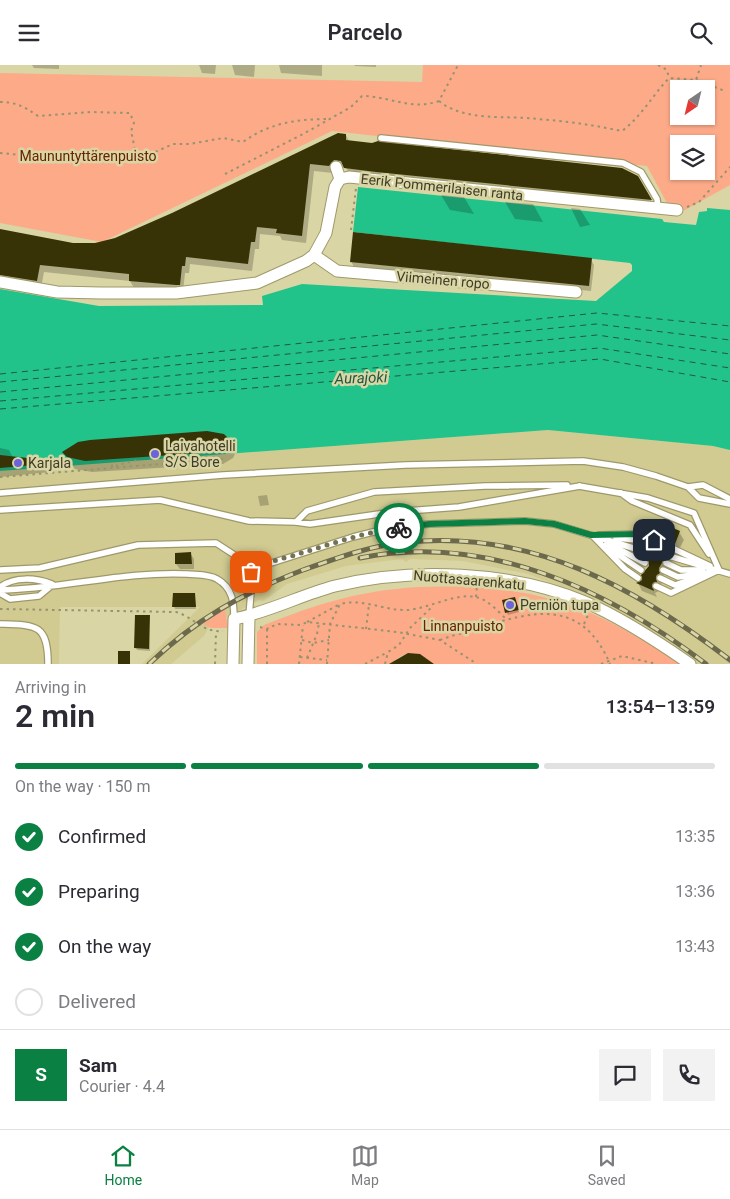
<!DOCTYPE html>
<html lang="en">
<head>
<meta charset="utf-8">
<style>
	body { margin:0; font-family:Roboto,sans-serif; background:#f2f2f3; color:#2b2b33; height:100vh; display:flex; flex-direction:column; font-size:19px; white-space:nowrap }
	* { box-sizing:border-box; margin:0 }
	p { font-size:16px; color:#7c7c81 }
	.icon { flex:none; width:28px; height:28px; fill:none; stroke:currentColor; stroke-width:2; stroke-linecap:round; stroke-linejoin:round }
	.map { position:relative; height:599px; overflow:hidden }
	.side { display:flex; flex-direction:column; background:#fff; flex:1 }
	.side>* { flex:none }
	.needle { width:32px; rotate:215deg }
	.buttons { position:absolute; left:670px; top:15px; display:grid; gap:10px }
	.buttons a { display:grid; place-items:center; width:45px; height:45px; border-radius:0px; background:#fff; box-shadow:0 1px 4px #0004; font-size:25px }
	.pin { position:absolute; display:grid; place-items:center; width:42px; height:42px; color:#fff; margin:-21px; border-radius:10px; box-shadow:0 2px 8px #0006 }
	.courier { position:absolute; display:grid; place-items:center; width:50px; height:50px; margin:-25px; border:4px solid #0b8043; border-radius:50%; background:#fff; color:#222; box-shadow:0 1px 6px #0007 }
	.head em { font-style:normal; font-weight:600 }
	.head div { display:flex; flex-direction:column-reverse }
	.head { display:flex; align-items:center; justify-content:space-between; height:85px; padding:0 15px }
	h1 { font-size:32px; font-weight:600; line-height:38px }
	.bar { display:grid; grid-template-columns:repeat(4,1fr); gap:8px 5px; align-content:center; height:60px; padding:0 15px }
	.bar i { height:6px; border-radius:4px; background:#e1e1e2 }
	.bar .selected { background:#0b8043 }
	.bar p { grid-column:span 4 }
	.line { display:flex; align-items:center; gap:12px; padding:0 15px; border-top:1px solid #e1e1e2 }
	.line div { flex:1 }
	.round { display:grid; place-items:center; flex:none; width:52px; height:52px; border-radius:0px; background:#f2f2f3 }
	ol { padding:0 15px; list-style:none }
	li { display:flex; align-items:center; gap:15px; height:55px }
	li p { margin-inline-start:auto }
	li .icon { padding:5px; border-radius:50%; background:#0b8043; color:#fff; stroke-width:4 }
	li:last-child { color:#7c7c81 }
	li i { width:28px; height:28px; border:2px solid #e1e1e2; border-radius:50% }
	header { display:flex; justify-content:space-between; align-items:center; height:65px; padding:0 15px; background:#fff; font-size:22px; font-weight:600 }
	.tabs { display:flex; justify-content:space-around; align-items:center; height:70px; border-top:1px solid #e1e1e2; background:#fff; font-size:14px; color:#7c7c81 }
	.tabs a { display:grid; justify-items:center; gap:2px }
	.tabs .selected { color:#0b8043 }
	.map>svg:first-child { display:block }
</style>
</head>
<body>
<header><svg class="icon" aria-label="menu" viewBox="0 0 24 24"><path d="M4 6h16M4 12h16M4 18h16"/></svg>Parcelo<svg class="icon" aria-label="search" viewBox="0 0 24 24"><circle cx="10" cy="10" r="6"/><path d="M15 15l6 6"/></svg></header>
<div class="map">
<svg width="730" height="599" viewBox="0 0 730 599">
	<rect width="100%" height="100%" fill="#dad5a4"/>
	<path fill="#d1cb92" d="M548 365 713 381 730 385V599H696L678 586 585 531 528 509 463 496 411 494 406 497 402 494 346 501 287 519 263 536 259 535 209 562 204 571 171 599H142L200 542H60L59 599H0V406Z"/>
	<path fill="#fdaa89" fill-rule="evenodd" d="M423 0H730V120L685 145 670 144 647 101 332 66 102 177 0 158V8L422 17ZM679 24H706V51H679ZM679 79H706V106H679Z
		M418 522C530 518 588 537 680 599H429C419 586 403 584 393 599H257V567L264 560C320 538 358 526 418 522Z
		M225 544 228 563H211L203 559Z"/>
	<path fill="#21c38a" d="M358 122 662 154 664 157 696 160 699 147 707 146V143L730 145V385L713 381 548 365 0 406V224L99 241 263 240 262 231 302 219 596 236 632 206V200L630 198 353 167Z"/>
	<path fill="#0003" d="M32 0H59V4L34 3Z
		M199 0H216L215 9 202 8Z
		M232 0H255L254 12 235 10Z
		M279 0H322V11L281 8Z
		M354 0H376V2L355 1Z
		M346 70 349 76 637 112 655 142 350 110 346 103 338 102 333 108 314 106 306 178 282 175 280 171 260 169 259 184H255L252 206 190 199 189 208H185L183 227 134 223 130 216 44 207 41 223 0 219V167L73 179 96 180 125 171Z
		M441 130 464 132 474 149 450 145Z
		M505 137 533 139 543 157 515 154Z
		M571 143 580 144 590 160 580 162Z
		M591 195 594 200 591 226 354 202 351 196Z
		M228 377 235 389 233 393 223 399 92 407 75 404 63 387Z
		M0 383 9 385 13 393 46 396 50 407 0 412Z
		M267 430 269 440 260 441 258 431Z
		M679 467 684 475 678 486 671 490 673 495 668 497 669 502 662 512 664 517 659 520 661 525 655 528 657 532 642 526 638 518 643 516 660 478 655 469Z
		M190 488 194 494V504H180L176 499Z
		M194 529 196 544H175L174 541Z
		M516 536 519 547 508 550 507 548Z
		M149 552 150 586 137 585 136 583Z"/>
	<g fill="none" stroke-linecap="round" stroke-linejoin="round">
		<path stroke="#205942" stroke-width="1" stroke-dasharray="6 5" stroke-linecap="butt" d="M0 309 597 248 730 261
			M0 317 596 259 730 275
			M0 327 597 270 730 289
			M0 336 599 283 730 303
			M0 344 600 294 730 317"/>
	</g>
	<path fill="#383307" d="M338 68 346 69V75L372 78 378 76 622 103 638 111 652 135 376 107 344 103 341 96 334 95 329 101 310 99 302 171 276 168 277 164 257 162 255 177H251L248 199 186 192 185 201H182L180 220H176L129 216V209L40 200 37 216 0 210V164L73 178H95L115 173 172 148Z
		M353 167 592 193 589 221 350 197Z
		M207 366 224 369 229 374 228 380 216 387 85 396 67 392 62 387 78 377 90 375Z
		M0 390 46 395V399L0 403Z
		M659 457 680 466 675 479 668 481 669 486 665 489V493L659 503 660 508 656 511 657 517 652 519 654 526 636 518 642 515 641 510 649 501 648 495 652 492V488L655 485 654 480 660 476 658 472 653 469Z
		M191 487 192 499H175V488Z
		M173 528H195L196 542H172Z
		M515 532 519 545 505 548 502 535Z
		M135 550H150L149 584 134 583Z
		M118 586H130V599H118Z
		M408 588 420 589 434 599H389Z"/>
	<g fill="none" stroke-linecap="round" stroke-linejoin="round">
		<defs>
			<path id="lane" d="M381 73 623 98 641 107 657 134 658 143
				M579 421 648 433 694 448 719 505
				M688 422 703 420 730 434
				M0 428 223 410 405 400 583 396 623 402 656 411 688 422 699 433 730 439
				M621 428 632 436 690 460 709 489
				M0 445 160 435 249 456 296 457 310 459 393 447 459 442 580 421
				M296 457 307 446 374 427 485 421 567 420
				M599 470 639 469 655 475
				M593 471 625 504 638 513
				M616 473 637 475 651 483
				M607 478 645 498
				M607 482 641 505
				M672 483 710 501
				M669 491 730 509
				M666 498 681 505H702
				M0 505 40 503 138 480 216 478 236 491 248 510 251 527 249 551
				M663 505 678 512 712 507
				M248 510 262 501 353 472 385 464 429 459 525 456 554 459 633 483 648 490
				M660 513 675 520 695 513
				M656 521 671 528 719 505
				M0 522C15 511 36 513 52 519
				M0 525C63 524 124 506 187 509 197 510 209 509 217 514 233 523 234 538 234 554
				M0 528 10 534 39 531 51 521
				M0 559C36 560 48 559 48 599"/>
			<path id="street" d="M336 102 340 114
				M314 190 337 206 576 227
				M0 217 57 227 101 228H176L257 218 306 196 314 190 326 168 335 122 340 114 349 112 677 145
				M233 599 234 554C269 547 301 530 335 521 412 502 512 506 585 537 622 553 657 576 690 599
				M248 599 249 551"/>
		</defs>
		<use href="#lane" stroke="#9e996a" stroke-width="8"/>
		<use href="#street" stroke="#9e996a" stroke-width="13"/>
		<path stroke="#97936f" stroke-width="2" stroke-dasharray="2.5 4" stroke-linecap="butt" d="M658 0 667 5 669 13
			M696 15 725 26
			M439 36C465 57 505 50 537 54 566 56 593 60 622 66 641 52 652 31 669 13L696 15 701 0
			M0 37C16 37 25 42 38 51L91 47 130 48 134 58 131 66 136 89
			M0 88 55 93 134 90 153 88 173 79H190L223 73 243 77C269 58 297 54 329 54
			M225 109 305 68 351 42 362 31C389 31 411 46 439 36L458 0
			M687 142 699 137 730 102
			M351 165 356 123
			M112 402V396
			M117 402V400L139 395
			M0 412 223 394
			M476 532 477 521
			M0 544 176 547C194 552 202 568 223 566
			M307 557 340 539
			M584 559 588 550
			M260 562 267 564 277 559 301 560 307 557 397 567 440 575 477 599
			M366 564 369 539
			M302 575 313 578 329 575
			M440 575C452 570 465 568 477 564 533 545 582 533 610 599
			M300 592 327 595
			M307 593 317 569 319 558
			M215 599 216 567
			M267 599V564
			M299 599 303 560
			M327 599 330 559 340 539C364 533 384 546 408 545 429 543 456 528 475 532 486 533 498 546 506 554
			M365 599 388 587
			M385 599 388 587 399 580 410 563 433 541
			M601 599 622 591 657 599"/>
		<use href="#lane" stroke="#fff" stroke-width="5.5"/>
		<use href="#street" stroke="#fff" stroke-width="11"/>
		<defs>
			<path id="rail" d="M360 493C485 467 609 525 706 599
				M149 599C196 554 243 528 303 505 337 493 372 480 408 477 531 465 635 522 730 595"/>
		</defs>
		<use href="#rail" stroke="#6c694d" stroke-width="5"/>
		<use href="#rail" stroke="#dad5a4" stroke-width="3" stroke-dasharray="9" stroke-linecap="butt"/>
	</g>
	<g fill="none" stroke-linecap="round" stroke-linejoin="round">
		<path stroke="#757254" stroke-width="5" stroke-dasharray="0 9" d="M251 507C264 497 283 494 298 489 331 479 365 467 399 463"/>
		<path stroke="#0b8043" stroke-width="6" d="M399 463 429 459 525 456 554 459 591 470 639 469 654 475"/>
	</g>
	<g fill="#6c62dc" stroke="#dad5a4" stroke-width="2">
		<circle cx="155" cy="389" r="5"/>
		<circle cx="18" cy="398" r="5"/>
		<circle cx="510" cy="540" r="5"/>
	</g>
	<g text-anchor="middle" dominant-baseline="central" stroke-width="5" stroke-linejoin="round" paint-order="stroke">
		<g font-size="14" fill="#672200" stroke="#dad5a4">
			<text x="88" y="91">Maununtyttärenpuisto</text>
			<text x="463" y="561">Linnanpuisto</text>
		</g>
		<g font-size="14" fill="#3f3d29" stroke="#dad5a4">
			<text transform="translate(442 122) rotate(6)">Eerik Pommerilaisen ranta</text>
			<text transform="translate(443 215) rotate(5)">Viimeinen ropo</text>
			<text transform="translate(469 515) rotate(5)">Nuottasaarenkatu</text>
		</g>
		<g font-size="14" fill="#3f3d29" stroke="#dad5a4" text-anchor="start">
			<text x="165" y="381">Laivahotelli<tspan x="165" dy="16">S/S Bore</tspan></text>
			<text x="28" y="398">Karjala</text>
			<text x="520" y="540">Perniön tupa</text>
		</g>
		<g font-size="15" font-style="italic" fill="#205942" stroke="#dad5a4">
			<text transform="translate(361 313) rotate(-2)">Aurajoki</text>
		</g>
	</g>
</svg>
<div class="buttons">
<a><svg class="needle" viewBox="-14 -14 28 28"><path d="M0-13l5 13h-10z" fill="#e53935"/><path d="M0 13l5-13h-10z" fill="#7c7c81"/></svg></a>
<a><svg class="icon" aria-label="layers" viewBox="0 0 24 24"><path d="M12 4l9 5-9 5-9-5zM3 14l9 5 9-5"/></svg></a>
</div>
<div class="pin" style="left:251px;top:507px;background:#ea580c"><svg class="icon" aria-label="bag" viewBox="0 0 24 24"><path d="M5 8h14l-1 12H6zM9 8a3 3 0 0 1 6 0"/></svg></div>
<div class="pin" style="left:654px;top:475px;background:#1f2937"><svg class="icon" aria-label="home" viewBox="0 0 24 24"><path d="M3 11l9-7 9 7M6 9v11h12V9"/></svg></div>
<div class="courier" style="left:399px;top:463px"><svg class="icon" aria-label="bike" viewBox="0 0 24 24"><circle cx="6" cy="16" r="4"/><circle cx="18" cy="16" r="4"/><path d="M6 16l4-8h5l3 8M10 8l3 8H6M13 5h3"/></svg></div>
</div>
<section class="side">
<div class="head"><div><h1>2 min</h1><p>Arriving in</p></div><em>13:54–13:59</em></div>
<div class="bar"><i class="selected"></i><i class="selected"></i><i class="selected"></i><i></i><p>On the way · 150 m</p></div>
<ol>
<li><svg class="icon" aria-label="check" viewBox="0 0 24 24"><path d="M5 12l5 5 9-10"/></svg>Confirmed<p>13:35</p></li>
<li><svg class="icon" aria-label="check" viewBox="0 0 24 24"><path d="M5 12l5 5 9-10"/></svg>Preparing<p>13:36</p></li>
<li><svg class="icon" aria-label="check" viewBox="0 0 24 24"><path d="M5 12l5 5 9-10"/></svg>On the way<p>13:43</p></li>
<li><i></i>Delivered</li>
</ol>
<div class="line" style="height:90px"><b class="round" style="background:#0b8043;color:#fff">S</b><div><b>Sam</b><p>Courier · 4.4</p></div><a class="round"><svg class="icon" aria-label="chat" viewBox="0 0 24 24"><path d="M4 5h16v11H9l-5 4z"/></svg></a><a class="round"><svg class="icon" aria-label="phone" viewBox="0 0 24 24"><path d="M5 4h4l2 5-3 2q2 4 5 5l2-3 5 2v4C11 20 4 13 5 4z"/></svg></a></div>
</section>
<nav class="tabs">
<a class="selected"><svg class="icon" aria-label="home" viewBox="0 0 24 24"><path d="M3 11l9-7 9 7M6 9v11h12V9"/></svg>Home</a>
<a><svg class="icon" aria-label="map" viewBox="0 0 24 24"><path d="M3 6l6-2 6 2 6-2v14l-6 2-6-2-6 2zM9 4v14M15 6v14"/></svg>Map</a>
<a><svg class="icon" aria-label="saved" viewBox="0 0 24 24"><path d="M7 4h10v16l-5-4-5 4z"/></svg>Saved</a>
</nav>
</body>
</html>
